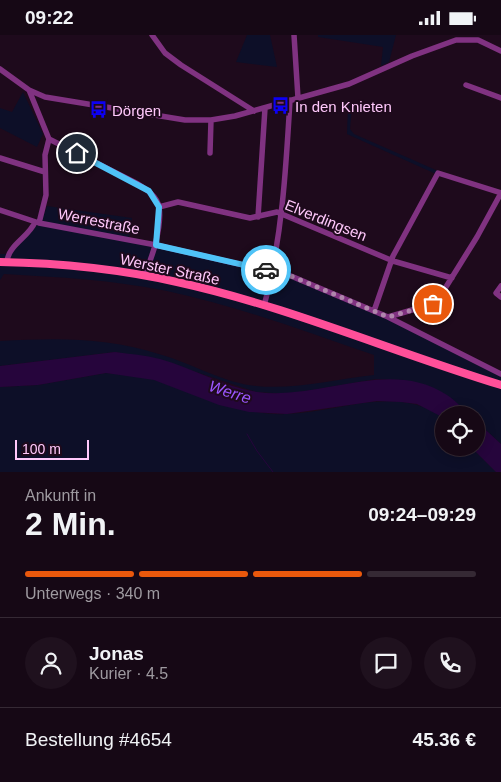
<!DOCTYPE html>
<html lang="de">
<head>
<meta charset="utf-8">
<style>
	body { margin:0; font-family:Arial,sans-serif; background:#1f111e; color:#f1f3f6; height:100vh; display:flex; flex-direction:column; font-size:19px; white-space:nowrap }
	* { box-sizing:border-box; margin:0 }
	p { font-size:16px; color:#9e9aa0 }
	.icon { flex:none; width:28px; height:28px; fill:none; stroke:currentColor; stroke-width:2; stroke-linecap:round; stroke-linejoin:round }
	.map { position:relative; height:437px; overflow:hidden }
	.details { display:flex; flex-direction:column; background:#160815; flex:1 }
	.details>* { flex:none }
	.controls { position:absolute; left:435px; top:371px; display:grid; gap:10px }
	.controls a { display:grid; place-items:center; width:50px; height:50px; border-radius:50%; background:#160815; box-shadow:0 2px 12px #0003,0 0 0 1px #352934; font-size:25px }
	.scale { position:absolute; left:15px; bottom:12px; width:74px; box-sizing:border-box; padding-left:5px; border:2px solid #ffc8fb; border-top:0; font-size:14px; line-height:18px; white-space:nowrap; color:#ffc8fb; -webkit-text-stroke:4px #1e0a1c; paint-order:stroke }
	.pin { position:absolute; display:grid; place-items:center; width:42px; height:42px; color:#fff; margin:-21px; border:2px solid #fff; border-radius:50%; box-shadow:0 1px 5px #0007 }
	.courier { position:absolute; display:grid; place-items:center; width:50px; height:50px; margin:-25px; border:4px solid #4fc3f7; border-radius:50%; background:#fff; color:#222; box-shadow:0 1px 6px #0007 }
	.headline em { font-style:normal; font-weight:600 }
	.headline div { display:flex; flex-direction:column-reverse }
	.headline { display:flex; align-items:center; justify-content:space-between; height:85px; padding:0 25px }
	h1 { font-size:32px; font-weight:600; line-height:38px }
	.bar { display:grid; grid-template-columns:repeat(4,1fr); gap:8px 5px; align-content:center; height:60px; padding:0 25px }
	.bar i { height:6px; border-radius:4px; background:#352934 }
	.bar .active { background:#ea580c }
	.bar p { grid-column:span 4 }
	.line { display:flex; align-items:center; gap:12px; padding:0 25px; border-top:1px solid #352934 }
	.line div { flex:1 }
	.round { display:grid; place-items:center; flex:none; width:52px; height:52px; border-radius:26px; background:#1f111e }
	.status { display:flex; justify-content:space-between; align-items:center; height:35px; padding:0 25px; background:#160815; direction:ltr }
	.status svg { height:14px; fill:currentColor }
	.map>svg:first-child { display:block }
</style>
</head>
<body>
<div class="status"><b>09:22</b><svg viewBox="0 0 49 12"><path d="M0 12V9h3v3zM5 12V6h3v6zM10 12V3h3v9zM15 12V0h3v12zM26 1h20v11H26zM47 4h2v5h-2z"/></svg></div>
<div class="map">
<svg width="501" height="437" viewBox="0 0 501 437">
	<rect width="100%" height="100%" fill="#1e0a1c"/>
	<path fill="#0d0f28" d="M247 0H270L277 32 236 27Z
		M318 0H396L389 27 381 31 383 12 318 2Z
		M23 57 43 99 37 112 0 93V73L12 77Z
		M348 70 352 71 350 94 354 99 438 136 436 139 347 99Z
		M47 171 132 183 129 204 291 241 391 285 501 342V409L476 386V380H469L446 360 403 345 376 344 289 359 256 357 160 325 115 317 0 331V306C59 303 105 302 162 320 193 329 224 348 256 351 295 355 336 344 374 340V320C306 297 238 271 167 256 113 245 59 242 4 239L0 245V219H11L37 190 40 191Z
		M106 338C122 340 139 340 155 345 200 360 239 381 288 379 339 377 397 349 444 383V412L472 413 496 437H0V352L38 350Z"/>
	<path fill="#26053c" d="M115 317C130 319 145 320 160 324 193 333 224 352 257 357 320 366 389 322 447 360 455 365 462 373 469 380H444V383L417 369 401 367 377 366 287 379 249 377 219 370 154 345 106 338 38 350 0 352V331Z
		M476 386 501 409V437H496L472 413 476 412Z"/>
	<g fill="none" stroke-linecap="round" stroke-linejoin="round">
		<path stroke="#26053c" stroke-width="1" d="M247 399 257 416 273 437"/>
		<path stroke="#803281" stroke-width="5.5" d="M152 0 165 18 181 30 254 76
			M294 0 298 63
			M0 34 29 55 45 62 185 85H211L235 81 349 49 412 21 456 5H478L501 16
			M466 50 501 63
			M29 55 49 104 45 120 46 160 39 188
			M49 104 138 149C146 154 157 161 159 172 162 190 153 224 143 240
			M210 118 211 85
			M0 123 45 137
			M159 172 178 167 250 183 277 177 393 226 452 243
			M0 175 39 188 156 210 291 241 388 282 501 339
			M258 182 265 73
			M7 227C8 210 29 202 35 187
			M501 251 496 258 501 262
			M264 271C282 204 286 134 290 65
			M374 276 393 221 438 138 501 158
			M388 282 436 268 477 202 501 158"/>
		<path stroke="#ff4f99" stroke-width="8" d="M0 227C59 228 119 234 177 247 287 271 393 317 501 350"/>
	</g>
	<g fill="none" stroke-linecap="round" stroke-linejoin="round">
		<path stroke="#b086ad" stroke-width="5" stroke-dasharray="0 9" d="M266 235 291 241 388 282 433 269"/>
		<path stroke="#4fc3f7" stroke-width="6" d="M77 118 149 156 159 172 156 210 266 235"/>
	</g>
	<defs>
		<symbol id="bus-bare" viewBox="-9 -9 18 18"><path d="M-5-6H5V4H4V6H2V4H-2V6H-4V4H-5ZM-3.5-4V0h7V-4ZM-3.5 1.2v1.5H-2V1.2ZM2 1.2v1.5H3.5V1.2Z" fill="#0d00f3" stroke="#1e0a1c" stroke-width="2.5" paint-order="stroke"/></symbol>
	</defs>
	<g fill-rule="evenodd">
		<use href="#bus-bare" x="268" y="58" width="25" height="25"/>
		<use href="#bus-bare" x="86" y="62" width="25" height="25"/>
	</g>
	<g text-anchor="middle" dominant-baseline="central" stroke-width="4" stroke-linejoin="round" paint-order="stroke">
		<g font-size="15" fill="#ffc8fb" stroke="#1e0a1c" text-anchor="start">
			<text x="295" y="71">In den Knieten</text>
			<text x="112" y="75">Dörgen</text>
		</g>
		<g font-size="15" fill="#ffc8fb" stroke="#1e0a1c">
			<text transform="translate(326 185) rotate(22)">Elverdingsen</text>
			<text transform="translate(99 186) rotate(11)">Werrestraße</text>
			<text transform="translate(170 234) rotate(12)">Werster Straße</text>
		</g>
		<g font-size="16" font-style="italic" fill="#9c56ff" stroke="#1e0a1c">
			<text transform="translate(230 357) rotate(18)">Werre</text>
		</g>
	</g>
</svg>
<div class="controls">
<a><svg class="icon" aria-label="locate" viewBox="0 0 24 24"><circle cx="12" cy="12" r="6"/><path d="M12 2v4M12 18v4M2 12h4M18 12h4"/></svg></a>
</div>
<div class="scale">100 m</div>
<div class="pin" style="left:433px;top:269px;background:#ea580c"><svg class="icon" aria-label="bag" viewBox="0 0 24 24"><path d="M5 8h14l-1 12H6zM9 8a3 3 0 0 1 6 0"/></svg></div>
<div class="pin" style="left:77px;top:118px;background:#1f2937"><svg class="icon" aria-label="home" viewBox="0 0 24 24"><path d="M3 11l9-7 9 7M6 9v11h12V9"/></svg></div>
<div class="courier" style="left:266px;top:235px"><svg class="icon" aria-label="car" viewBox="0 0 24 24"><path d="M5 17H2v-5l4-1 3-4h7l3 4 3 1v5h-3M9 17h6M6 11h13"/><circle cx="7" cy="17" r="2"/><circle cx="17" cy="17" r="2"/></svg></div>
</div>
<section class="details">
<div class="headline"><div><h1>2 Min.</h1><p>Ankunft in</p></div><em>09:24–09:29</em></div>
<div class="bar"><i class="active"></i><i class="active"></i><i class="active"></i><i></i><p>Unterwegs · 340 m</p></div>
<div class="line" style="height:90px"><a class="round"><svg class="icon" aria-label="person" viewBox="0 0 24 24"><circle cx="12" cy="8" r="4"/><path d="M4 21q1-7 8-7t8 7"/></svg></a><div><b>Jonas</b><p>Kurier · 4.5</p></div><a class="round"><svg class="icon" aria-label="chat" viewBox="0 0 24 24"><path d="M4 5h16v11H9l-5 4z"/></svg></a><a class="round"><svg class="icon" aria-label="phone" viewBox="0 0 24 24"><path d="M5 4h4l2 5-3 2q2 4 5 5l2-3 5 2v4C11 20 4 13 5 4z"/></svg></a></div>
<div class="line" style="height:65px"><div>Bestellung #4654</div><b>45.36 €</b></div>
</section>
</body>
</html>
